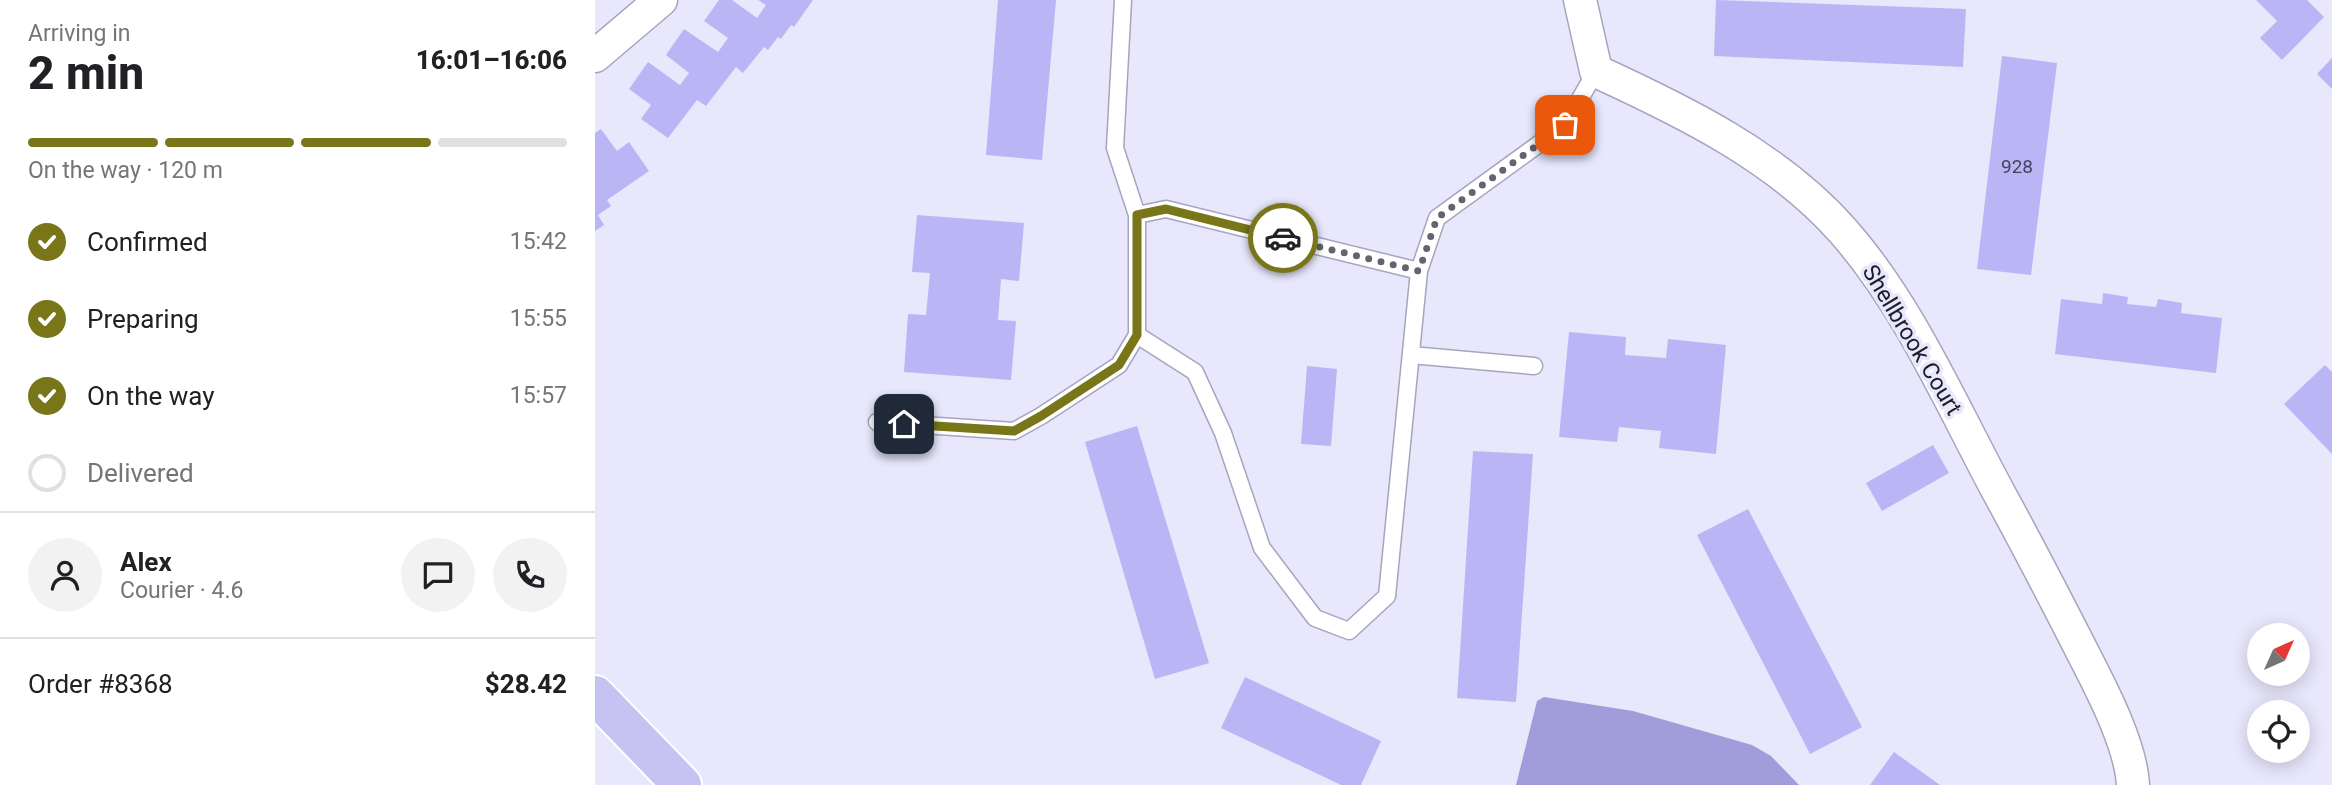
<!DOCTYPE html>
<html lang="en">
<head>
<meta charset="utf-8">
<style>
	body { margin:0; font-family:Roboto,sans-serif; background:#f2f2f2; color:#202124; height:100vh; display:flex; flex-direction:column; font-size:26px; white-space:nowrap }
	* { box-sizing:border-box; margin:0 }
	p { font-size:23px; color:#757577 }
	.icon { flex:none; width:38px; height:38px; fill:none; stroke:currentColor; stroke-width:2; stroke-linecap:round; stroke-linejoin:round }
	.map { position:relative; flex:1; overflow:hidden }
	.panel { display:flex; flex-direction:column; background:#fff; width:595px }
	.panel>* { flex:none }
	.needle { width:46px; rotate:45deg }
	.fabs { position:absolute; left:1652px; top:623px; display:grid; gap:14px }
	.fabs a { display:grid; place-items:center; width:63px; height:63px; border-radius:50%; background:#fff; box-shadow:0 4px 18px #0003; font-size:35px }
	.pin { position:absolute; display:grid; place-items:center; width:60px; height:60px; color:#fff; margin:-30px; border-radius:14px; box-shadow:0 4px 10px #0006 }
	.courier { position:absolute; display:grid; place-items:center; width:70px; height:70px; margin:-35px; border:5px solid #797519; border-radius:50%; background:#fff; color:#222; box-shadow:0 2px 9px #0007 }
	.overview em { font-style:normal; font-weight:800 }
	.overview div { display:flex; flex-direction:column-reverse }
	.overview { display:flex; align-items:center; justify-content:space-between; height:119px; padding:0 28px }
	h1 { font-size:46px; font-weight:800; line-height:52px }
	.bar { display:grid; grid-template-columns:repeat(4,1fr); gap:10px 7px; align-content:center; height:84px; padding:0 28px }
	.bar i { height:9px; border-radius:5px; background:#e0e0e0 }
	.bar .selected { background:#797519 }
	.bar p { grid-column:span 4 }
	.line { display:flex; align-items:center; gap:18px; padding:0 28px; border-top:2px solid #e0e0e0 }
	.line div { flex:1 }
	.round { display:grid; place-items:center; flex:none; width:74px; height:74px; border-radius:37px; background:#f2f2f2 }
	ol { padding:0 28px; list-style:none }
	li { display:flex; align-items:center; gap:21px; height:77px }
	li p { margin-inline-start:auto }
	li .icon { padding:7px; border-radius:50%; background:#797519; color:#fff; stroke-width:4 }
	li:last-child { color:#757577 }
	li i { width:38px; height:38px; border:4px solid #e0e0e0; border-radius:50% }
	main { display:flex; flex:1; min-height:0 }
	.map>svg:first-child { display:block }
</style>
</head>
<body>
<main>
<section class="panel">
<div class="overview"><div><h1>2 min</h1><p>Arriving in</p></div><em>16:01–16:06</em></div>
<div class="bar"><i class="selected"></i><i class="selected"></i><i class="selected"></i><i></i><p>On the way · 120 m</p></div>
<ol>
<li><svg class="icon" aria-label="check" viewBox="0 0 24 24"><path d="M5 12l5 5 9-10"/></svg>Confirmed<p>15:42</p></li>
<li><svg class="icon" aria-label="check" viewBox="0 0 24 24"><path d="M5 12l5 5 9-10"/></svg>Preparing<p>15:55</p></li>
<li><svg class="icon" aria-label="check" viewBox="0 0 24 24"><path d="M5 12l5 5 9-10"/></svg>On the way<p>15:57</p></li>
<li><i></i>Delivered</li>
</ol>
<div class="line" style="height:126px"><a class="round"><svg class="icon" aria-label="person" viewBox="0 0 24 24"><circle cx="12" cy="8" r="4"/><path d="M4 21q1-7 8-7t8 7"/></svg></a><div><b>Alex</b><p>Courier · 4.6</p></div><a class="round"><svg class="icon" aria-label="chat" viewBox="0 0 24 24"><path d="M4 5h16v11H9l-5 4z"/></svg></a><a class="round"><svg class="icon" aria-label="phone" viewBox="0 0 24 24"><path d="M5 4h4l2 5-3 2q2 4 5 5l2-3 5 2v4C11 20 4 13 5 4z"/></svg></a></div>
<div class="line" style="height:91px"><div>Order #8368</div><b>$28.42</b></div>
</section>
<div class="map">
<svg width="1737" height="785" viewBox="0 0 1737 785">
	<rect width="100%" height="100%" fill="#e8e7fc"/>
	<path fill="#a19ddb" d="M949 697 1038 711 1157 745 1176 756 1204 785H921L942 701Z"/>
	<path fill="#bab6f5" d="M124 0H137L162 18 171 5 163 0H218L199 27 196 25 186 39 183 37 173 50 169 47 148 73 141 67 111 106 102 100 73 138 46 119 56 105 34 89 53 62 85 85 94 73 71 55 89 29 123 52 133 38 109 21Z
		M403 0H461L447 160 391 155Z
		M1121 0 1371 9 1368 67 1119 56Z
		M1661 0H1712L1729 17 1687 60 1665 38 1682 21Z
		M1407 56 1462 63 1436 275 1382 269Z
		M1737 58V89L1722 74Z
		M6 129 22 151 34 142 54 171 12 200 16 206 3 215 9 225 0 231V133Z
		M322 215 429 223 424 281 406 279 403 320 421 321 416 380 309 372 313 314 331 315 335 273 317 272Z
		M1508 293 1533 297 1532 304 1561 307 1563 299 1587 303 1586 313 1627 318 1621 373 1460 354 1466 299 1507 304Z
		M974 332 1031 337 1030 355 1071 358 1073 339 1131 345 1121 454 1064 448 1066 431 1024 427 1022 442 964 437Z
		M1730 365 1737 372V454L1689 404Z
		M712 366 742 369 736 446 706 444Z
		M542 426 614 663 560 679 490 442Z
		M1338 445 1354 473 1287 511 1271 483Z
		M878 451 938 454 921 702 862 698Z
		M1153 509 1267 727 1215 754 1102 535Z
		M650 677 786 741 766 785H746L626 728Z
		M1299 752 1345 785H1275Z"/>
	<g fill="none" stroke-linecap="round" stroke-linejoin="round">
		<defs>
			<path id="service" d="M528 0 520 148 542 215
				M824 271 571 209 542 215V335L600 372 628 433 667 548 720 618 754 631 792 596 824 271 842 218 970 125 1001 71
				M816 355 939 366
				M282 422 419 431 446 416 524 365 542 335"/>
			<path id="minor" d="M985 0 1001 71C1088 111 1183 157 1248 231 1313 304 1358 408 1404 493 1434 548 1462 602 1490 657 1508 692 1536 746 1538 785
				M0 56 66 0"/>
			<path id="primary" d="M0 695 87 785"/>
		</defs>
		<use href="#service" stroke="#a6a5be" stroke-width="19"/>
		<use href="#minor" stroke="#a6a5be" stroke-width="35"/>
		<use href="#primary" stroke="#fff" stroke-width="42"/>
		<use href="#service" stroke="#fff" stroke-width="16"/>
		<use href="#minor" stroke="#fff" stroke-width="32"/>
		<use href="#primary" stroke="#c6c2f2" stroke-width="38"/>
	</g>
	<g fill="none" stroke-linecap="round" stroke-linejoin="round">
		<path stroke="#646471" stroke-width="7" stroke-dasharray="0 12.6" d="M688 238 824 271 842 218 970 125"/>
		<path stroke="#797519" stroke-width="9" d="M309 424 419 431 446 416 524 365 542 335V215L571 209 688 238"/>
	</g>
	<g text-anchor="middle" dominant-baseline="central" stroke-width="7" stroke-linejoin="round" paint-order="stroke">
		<g font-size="19" fill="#44435a">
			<text x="1422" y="166">928</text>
		</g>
		<g font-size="23" fill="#1d1d26" stroke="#e8e7fc">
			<text transform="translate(1317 340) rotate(59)">Shellbrook Court</text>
		</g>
	</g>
</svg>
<div class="fabs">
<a><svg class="needle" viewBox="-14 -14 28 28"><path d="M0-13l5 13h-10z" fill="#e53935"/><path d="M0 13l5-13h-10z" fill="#757577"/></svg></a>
<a><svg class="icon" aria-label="locate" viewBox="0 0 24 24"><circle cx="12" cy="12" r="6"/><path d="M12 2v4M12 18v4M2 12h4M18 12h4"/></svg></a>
</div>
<div class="pin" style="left:970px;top:125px;background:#ea580c"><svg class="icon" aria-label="bag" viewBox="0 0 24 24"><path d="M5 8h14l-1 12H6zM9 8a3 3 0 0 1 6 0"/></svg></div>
<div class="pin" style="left:309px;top:424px;background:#1f2937"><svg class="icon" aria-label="home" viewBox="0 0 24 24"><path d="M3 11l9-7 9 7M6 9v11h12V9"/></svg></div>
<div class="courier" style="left:688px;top:238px"><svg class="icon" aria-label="car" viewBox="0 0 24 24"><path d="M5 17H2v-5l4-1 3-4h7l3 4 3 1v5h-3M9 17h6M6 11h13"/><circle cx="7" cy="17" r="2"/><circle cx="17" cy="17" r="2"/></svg></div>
</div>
</main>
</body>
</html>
